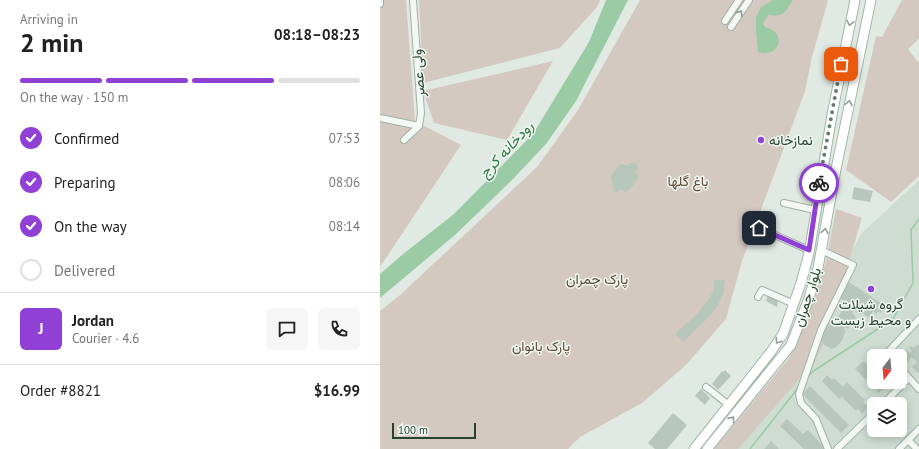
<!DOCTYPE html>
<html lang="en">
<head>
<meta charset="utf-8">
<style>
	body { margin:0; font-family:"PT Sans",Vazirmatn,sans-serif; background:#f6f6f6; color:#202124; height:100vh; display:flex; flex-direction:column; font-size:15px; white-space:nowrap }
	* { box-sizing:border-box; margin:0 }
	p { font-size:13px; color:#757577 }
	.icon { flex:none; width:22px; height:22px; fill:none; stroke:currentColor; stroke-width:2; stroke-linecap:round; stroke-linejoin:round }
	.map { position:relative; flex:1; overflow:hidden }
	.side { display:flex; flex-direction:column; background:#fff; width:380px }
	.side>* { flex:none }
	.needle { width:26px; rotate:196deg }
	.tools { position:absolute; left:487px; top:349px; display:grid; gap:8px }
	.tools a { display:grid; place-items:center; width:40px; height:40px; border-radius:6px; background:#fff; box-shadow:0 2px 10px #0003; font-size:20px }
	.scale { position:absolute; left:12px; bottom:10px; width:84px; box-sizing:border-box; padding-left:4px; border:2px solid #284230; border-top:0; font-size:11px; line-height:14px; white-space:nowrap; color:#284230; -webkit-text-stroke:3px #f0f7f2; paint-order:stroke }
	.pin { position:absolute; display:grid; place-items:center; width:34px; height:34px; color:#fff; margin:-17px; border-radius:8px; box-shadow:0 2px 6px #0006 }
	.courier { position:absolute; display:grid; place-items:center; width:40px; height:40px; margin:-20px; border:3px solid #9040d4; border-radius:50%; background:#fff; color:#222; box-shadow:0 1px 5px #0007 }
	.summary em { font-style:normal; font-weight:600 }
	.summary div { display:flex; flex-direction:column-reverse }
	.summary { display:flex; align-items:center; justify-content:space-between; height:68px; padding:0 20px }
	h1 { font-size:26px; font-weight:600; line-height:30px }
	.bar { display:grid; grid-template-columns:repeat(4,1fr); gap:6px 4px; align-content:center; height:48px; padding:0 20px }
	.bar i { height:5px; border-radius:3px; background:#e0e0e0 }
	.bar .active { background:#9040d4 }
	.bar p { grid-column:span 4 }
	.line { display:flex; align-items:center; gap:10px; padding:0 20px; border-top:1px solid #e0e0e0 }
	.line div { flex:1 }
	.round { display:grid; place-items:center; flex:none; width:42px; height:42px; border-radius:6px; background:#f6f6f6 }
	ol { padding:0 20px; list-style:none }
	li { display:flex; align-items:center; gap:12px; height:44px }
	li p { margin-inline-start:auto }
	li .icon { padding:4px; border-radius:50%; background:#9040d4; color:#fff; stroke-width:4 }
	li:last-child { color:#757577 }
	li i { width:22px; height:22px; border:2px solid #e0e0e0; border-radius:50% }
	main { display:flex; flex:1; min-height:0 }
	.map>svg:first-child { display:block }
</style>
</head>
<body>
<main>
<section class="side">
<div class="summary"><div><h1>2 min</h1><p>Arriving in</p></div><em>08:18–08:23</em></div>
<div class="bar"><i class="active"></i><i class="active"></i><i class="active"></i><i></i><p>On the way · 150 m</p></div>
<ol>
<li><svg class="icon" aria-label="check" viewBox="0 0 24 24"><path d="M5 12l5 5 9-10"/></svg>Confirmed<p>07:53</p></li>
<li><svg class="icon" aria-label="check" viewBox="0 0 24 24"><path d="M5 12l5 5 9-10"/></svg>Preparing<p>08:06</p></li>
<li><svg class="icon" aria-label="check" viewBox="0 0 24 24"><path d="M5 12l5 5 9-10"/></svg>On the way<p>08:14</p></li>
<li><i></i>Delivered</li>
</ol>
<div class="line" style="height:72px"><b class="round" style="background:#9040d4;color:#fff">J</b><div><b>Jordan</b><p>Courier · 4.6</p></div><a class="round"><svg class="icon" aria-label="chat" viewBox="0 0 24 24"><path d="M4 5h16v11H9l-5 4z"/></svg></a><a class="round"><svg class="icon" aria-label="phone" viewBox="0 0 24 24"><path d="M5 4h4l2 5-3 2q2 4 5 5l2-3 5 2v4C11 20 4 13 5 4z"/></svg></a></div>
<div class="line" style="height:52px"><div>Order #8821</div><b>$16.99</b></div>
</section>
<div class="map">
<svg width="539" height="449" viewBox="0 0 539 449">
	<rect width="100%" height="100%" fill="#e0eae3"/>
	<path fill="#cedcd2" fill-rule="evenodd" d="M539 180V449H340L414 360 481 234ZM494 356H520V382H494ZM494 404H520V430H494Z"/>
	<path fill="#d4c9c1" d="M0 0H26L35 121 81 145 0 267Z
		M39 0H220L217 7 180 48 43 83Z
		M260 0H448L432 57 425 91 362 261 346 319 306 365 262 403 200 437 188 449H0V311L20 295 157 167 198 110Z
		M522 0H539V39L528 49 539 63V176L511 202 466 170 496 36 502 37Z
		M173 61 127 140 54 123 43 91Z
		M456 209 482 218 447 335 436 360 358 449H334L409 358 429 313 446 261Z"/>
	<path fill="#9acba4" d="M226 0H248L196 101 166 144 133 179 76 234 0 298V274L22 255 74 214 153 134 209 42Z
		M393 0H413C404 13 405 17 388 15L383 23 385 27C388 28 391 29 394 31 405 41 395 58 378 52L376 31V18L381 7Z"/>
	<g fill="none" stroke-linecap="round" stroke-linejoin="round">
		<path stroke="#9acba4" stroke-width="1.5" d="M427 378 432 372 513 319 533 283 531 230 539 219
			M370 449 418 388"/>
	</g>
	<path fill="#b7c7bc" d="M250 163H255L258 167 256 172 258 175 257 180 249 190 245 192 241 190 238 192H234L231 176 240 164H242L247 166Z
		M474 187 493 191 490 202 472 199Z
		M334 280H345L343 294 339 303 331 315 303 342 295 334 317 314 330 297 334 289Z
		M469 282 505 306 501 313 498 311 496 314 493 311 489 318 482 313 480 315 474 310 472 313 476 317 468 329 465 327 464 329 465 332 462 341 456 347 453 349 448 347 444 345 441 340 443 332 452 323H453L457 325 459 323 456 319 464 309 467 312 470 308 463 303 465 301 459 297Z
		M388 295 398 301 397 307 386 301Z
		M537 344 539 346V372L538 373 532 367 537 362 531 357 527 363 522 358 527 350 530 353 532 351 529 348 531 346 534 348Z
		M483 361 494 371V382H505L507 385 499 393 475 369Z
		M345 370 351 376 338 390 332 384 342 371 343 372Z
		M447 375 452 380 454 378 463 387 467 382 485 400 483 402 488 407 482 414 478 409 476 411 462 397 459 399 442 381Z
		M430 386 469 425 461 433 422 394Z
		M321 389 330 398 325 405 315 396Z
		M293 413 307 425 287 449H275L268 443Z
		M407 419 423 434 428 430 446 449H424L400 426Z
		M391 441 399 449H384Z"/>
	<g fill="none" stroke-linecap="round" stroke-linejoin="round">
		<defs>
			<path id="street" d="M0 4V0
				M345 21 359 0
				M351 27 369 0
				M0 118 39 126
				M24 140 39 126 41 113 33 0
				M404 203 435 210
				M379 228 429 250
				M441 250 473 265 441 330 419 394 421 403 436 419 448 449
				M378 297 382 290 414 304
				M509 356 507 353 539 319
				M529 378 539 389
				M326 387 349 405
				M503 404 529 378 520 368
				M528 440 537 449
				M457 449 494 413
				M519 449 539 429"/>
			<path id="primary" d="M314 449 390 353 403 334 421 283 429 253 452 115 475 0
				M327 449 411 345 429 298 438 268 456 169 491 0"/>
		</defs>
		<use href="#street" stroke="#a1b1a6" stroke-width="8"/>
		<use href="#primary" stroke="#9fb6a6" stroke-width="11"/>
		<use href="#street" stroke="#f3f8f5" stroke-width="6"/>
		<use href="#primary" stroke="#fff" stroke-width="9"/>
	</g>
	<defs><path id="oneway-chevron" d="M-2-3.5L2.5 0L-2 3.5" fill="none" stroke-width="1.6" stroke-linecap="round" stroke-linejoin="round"/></defs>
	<use stroke="#8e9d92" href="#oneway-chevron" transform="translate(360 13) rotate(-58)"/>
	<g stroke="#94a098">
		<use href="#oneway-chevron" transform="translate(470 23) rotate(102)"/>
		<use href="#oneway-chevron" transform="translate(469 103) rotate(-79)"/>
		<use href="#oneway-chevron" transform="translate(445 231) rotate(-80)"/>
		<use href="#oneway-chevron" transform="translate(398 341) rotate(125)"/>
		<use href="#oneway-chevron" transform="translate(352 419) rotate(-51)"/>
	</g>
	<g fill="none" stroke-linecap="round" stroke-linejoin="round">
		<path stroke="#687d6f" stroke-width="4" stroke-dasharray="0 7.2" d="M439 183 461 64"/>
		<path stroke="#9040d4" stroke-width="5" d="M379 228 429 250 439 183"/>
	</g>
	<g fill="#9040d4" stroke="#f0f7f2" stroke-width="1.5">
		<circle cx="381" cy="140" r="4"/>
		<circle cx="491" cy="289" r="4"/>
	</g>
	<g text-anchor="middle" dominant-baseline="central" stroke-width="3" stroke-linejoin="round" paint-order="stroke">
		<g font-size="14" fill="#284230" stroke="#f0f7f2">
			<text transform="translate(38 73) rotate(-94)">ولی عصر</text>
			<text transform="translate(427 297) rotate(-72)">بلوار چمران</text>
		</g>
		<g font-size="14" fill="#284230" stroke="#f0f7f2" text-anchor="start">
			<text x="389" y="140">نمازخانه</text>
			<text x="491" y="304" text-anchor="middle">گروه شیلات<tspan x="491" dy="16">و محیط زیست</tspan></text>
		</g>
		<g font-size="14" fill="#5e4a35" stroke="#f0f7f2">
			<text x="308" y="181">باغ گلها</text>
			<text x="217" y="279">پارک چمران</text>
			<text x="161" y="346">پارک بانوان</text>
		</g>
		<g font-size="15" font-style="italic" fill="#307842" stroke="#f0f7f2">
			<text transform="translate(126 149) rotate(-47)">رودخانه کرج</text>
		</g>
	</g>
</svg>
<div class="tools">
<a><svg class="needle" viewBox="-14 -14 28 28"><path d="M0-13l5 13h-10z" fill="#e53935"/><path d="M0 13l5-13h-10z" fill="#757577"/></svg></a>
<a><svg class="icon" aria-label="layers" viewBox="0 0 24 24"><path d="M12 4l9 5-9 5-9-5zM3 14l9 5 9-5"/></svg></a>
</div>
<div class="scale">100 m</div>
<div class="pin" style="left:461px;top:64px;background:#ea580c"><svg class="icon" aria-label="bag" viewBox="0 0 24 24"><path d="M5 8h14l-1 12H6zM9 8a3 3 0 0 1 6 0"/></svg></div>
<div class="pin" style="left:379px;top:228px;background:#1f2937"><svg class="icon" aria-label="home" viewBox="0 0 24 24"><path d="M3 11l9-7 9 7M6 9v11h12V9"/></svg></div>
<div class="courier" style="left:439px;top:183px"><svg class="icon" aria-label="bike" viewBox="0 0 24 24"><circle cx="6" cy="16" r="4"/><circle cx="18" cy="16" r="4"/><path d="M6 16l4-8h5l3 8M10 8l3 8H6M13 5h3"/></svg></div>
</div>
</main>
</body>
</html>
